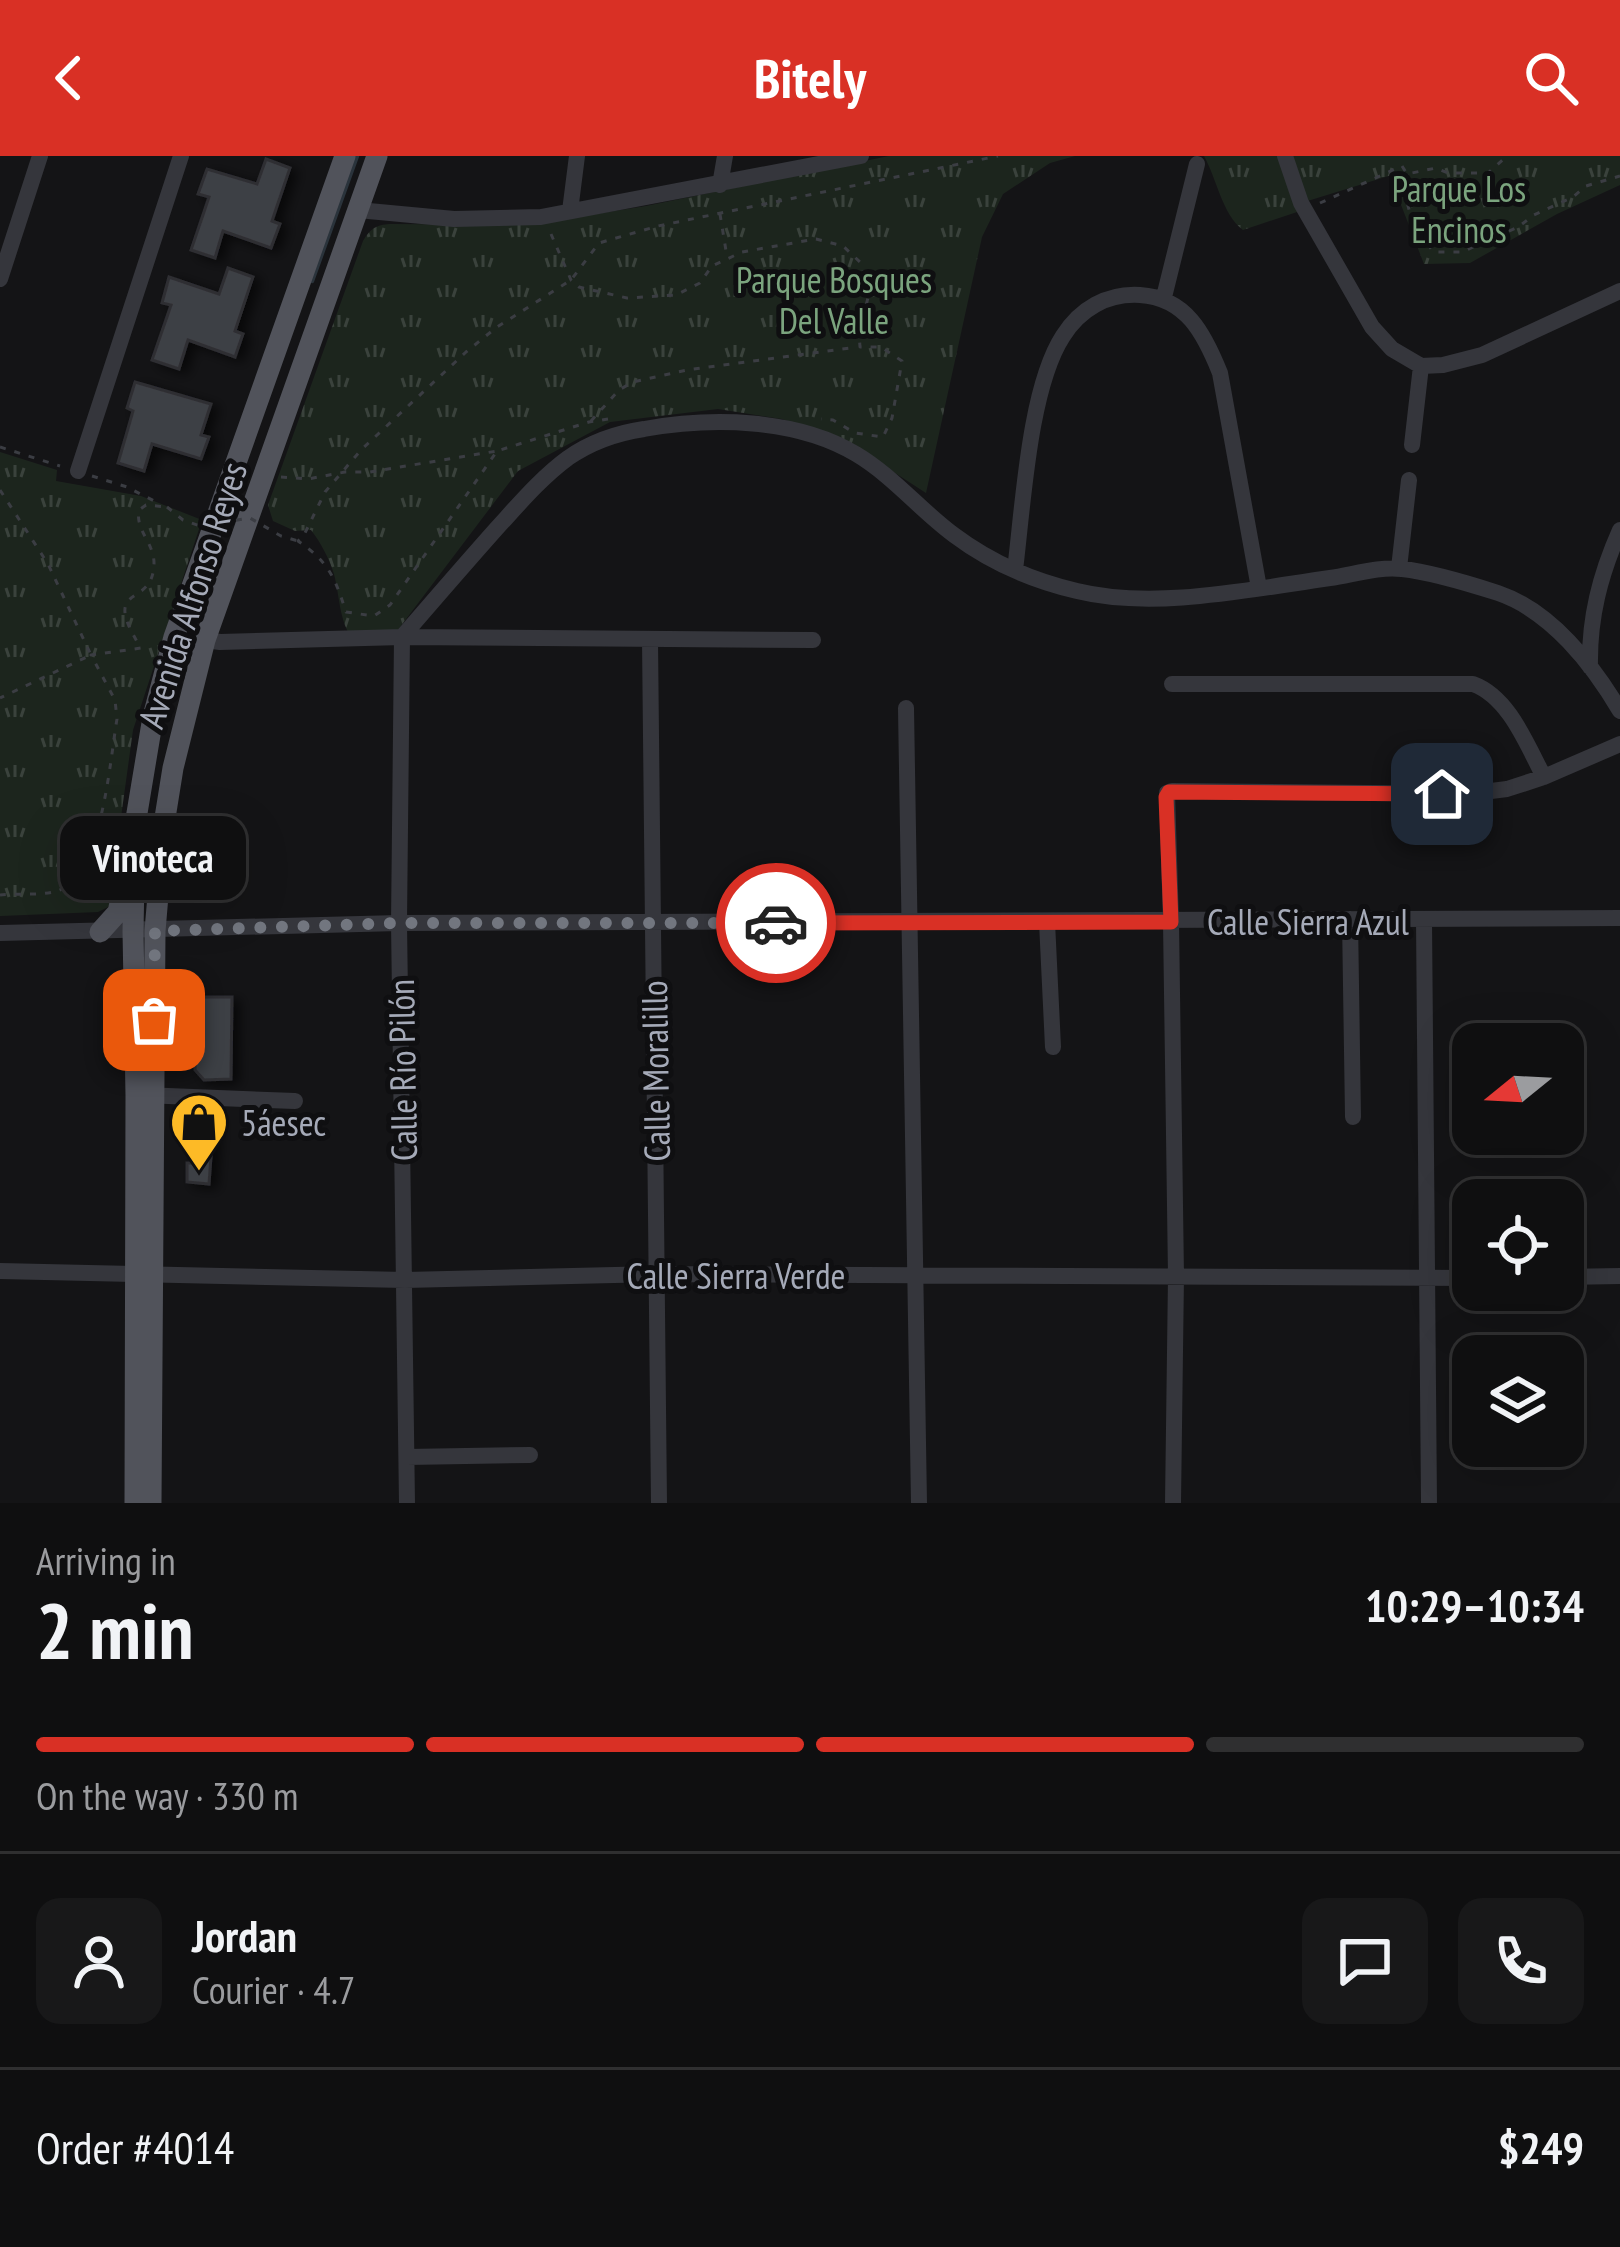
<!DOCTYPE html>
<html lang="en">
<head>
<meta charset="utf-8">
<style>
	body { margin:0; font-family:"PT Sans Narrow",sans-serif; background:#181819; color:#f1f3f6; height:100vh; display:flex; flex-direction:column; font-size:45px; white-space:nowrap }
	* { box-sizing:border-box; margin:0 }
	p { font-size:39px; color:#9b9c9f }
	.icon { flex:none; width:66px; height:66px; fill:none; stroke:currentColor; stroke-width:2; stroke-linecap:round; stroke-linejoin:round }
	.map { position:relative; height:1347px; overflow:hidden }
	.drawer { display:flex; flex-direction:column; background:#0f0f10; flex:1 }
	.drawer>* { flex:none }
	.needle { width:78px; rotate:252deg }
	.buttons { position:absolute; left:1452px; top:867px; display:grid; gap:24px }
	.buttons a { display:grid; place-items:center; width:132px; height:132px; border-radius:24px; background:#0f0f10; box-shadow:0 12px 48px #0002,0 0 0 3px #2f2f30; font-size:60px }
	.pin { position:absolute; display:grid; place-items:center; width:102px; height:102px; color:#fff; margin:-51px; border-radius:24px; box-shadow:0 6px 18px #0006 }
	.courier { position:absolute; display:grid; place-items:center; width:120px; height:120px; margin:-60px; border:9px solid #d93025; border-radius:50%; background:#fff; color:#222; box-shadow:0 3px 15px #0007 }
	.bubble { position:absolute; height:84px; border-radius:24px; background:#0f0f10; box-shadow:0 12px 48px #0002,0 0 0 3px #2f2f30; font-size:39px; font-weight:800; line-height:84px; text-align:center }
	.summary em { font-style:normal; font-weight:800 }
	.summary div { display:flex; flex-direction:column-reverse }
	.summary { display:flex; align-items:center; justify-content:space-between; height:204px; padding:0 36px }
	h1 { font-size:78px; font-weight:800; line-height:90px }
	.bar { display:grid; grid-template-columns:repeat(4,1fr); gap:18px 12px; align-content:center; height:144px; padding:0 36px }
	.bar i { height:15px; border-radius:9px; background:#2f2f30 }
	.bar .current { background:#d93025 }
	.bar p { grid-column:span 4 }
	.line { display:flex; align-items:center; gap:30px; padding:0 36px; border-top:3px solid #2f2f30 }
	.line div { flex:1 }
	.round { display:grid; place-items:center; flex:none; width:126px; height:126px; border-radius:24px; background:#181819 }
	header { display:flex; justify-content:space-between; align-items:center; height:156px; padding:0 36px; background:#d93025; color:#fff; font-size:54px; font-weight:800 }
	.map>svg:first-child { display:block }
</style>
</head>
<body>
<header><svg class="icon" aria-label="back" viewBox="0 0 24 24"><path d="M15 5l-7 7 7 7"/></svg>Bitely<svg class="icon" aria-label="search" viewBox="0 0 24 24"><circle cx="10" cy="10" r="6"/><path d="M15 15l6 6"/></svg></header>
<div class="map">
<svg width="1620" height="1347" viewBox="0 0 1620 1347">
	<defs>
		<pattern id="park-tufts" width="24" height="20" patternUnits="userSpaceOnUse" patternTransform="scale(3)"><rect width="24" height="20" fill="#1c251d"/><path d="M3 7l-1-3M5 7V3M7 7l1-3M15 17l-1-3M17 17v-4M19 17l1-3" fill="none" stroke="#3a423c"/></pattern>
		<filter id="shadow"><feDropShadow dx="7" dy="4" stdDeviation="6" flood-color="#0009"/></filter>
	</defs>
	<rect width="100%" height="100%" fill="#141416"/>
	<path fill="url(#park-tufts)" d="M889 0H1075L1050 7 1003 38 982 81 926 337 849 287 782 263 718 253 610 266 518 315 394 479 353 484C339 465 340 441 334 418 329 402 321 387 311 374L295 375 273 365 268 349 363 85C371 72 376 69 390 68L527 69 646 50Z
		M1204 0H1282L1297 56 1243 74C1222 58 1217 23 1204 0Z
		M1285 0H1620V29L1557 58 1470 107 1424 108 1398 41 1395 18 1301 47Z
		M0 296 57 314 56 325 141 340 202 364 133 574 118 683 114 741 108 751 98 756 0 760Z"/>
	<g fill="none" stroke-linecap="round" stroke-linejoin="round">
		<path stroke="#2a333b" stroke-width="4.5" d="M312 125 357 0"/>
	</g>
	<path fill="#3e3f44" stroke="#2e2e33" stroke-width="3" filter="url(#shadow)" d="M266 3 290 12 272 65 280 68 271 92 223 75 215 102 191 94 209 41 198 38 207 13 257 28Z
		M228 112 253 121 235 175 243 178 235 201 188 184 179 213 152 204 171 149 162 147 169 121 219 138Z
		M135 226 211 248 201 279 209 281 201 303 152 288 144 315 118 307 133 255 127 252Z
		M197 841H232L231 923 204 924 195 914Z
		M191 959 214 960 209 1028 187 1026V1007H191L193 975H190Z"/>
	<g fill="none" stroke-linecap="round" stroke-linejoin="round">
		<path stroke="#3b3d43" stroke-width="3" stroke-dasharray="6 9" stroke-linecap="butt" d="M1407 18C1401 46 1415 75 1434 96H1462L1518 71 1534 59 1573 41 1586 30 1620 20
			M1320 47 1402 10 1407 18 1436 12 1448 17H1488L1507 0
			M720 58 727 101
			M551 78 571 124 579 131 627 142 676 139 700 127 712 110 742 96 816 83 843 90 860 106 870 134 859 177 860 191H881L902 205 892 262 883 281 855 277 833 264 821 263
			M608 263 589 266 497 295 390 449 374 460 346 456C335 422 329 406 298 385L304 379 325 336 361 294 466 196 497 171 571 124 599 87 658 70 998 0
			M591 265 619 234 633 226 687 214 857 191
			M0 291 60 310
			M92 320 127 331 160 348
			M281 321 308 323 345 316H370L497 295
			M0 334 48 408 91 499 0 542
			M0 739C17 737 40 740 57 735 102 721 110 603 117 563L115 544 91 499 141 492C99 425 152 454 154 409 155 387 135 375 139 354L146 349 167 351"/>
		<path stroke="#35363c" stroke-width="16" d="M1285 0 1301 47 1372 171 1392 193 1421 210 1443 209 1482 199 1620 135
			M720 29 725 0
			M358 54 454 63 541 61 861 0
			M570 55 577 0
			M0 123 40 0
			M1164 141 1197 8
			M1412 289 1421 210
			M78 315 181 0
			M1399 412 1409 324
			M1015 414C1023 351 1029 232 1063 180 1080 153 1107 137 1140 139 1186 142 1204 177 1220 217L1259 432
			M205 484 220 486 402 481 813 484
			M650 484 659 1347
			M1590 511C1589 462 1600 419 1620 374
			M1172 528H1473C1509 541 1527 589 1544 621
			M906 552 919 1347
			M1350 763 1353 961
			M1424 764 1429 1347
			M1047 766 1053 891
			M0 777 399 767 1620 762
			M143 939 295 945
			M0 1115 405 1124 657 1118 1473 1122
			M1563 1121 1620 1120
			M407 1301 530 1299
			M407 1347 399 767 402 481C433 445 465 408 497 372 519 348 542 321 568 302 591 286 617 277 644 273 711 261 796 262 856 298 893 320 920 354 954 379 990 406 1034 425 1077 435 1154 454 1252 433 1330 422 1352 419 1379 410 1402 413 1431 416 1470 428 1498 437 1551 455 1593 509 1620 555
			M1173 1347 1176 1120 1171 766 1167 637 1172 635 1467 638 1507 633 1544 621 1620 588"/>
		<path stroke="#51535b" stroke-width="21" d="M100 776 118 756 124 729
			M135 1347 136 939 133 775 135 669 153 561 174 481 345 0
			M151 1347 155 775 164 668 173 612 205 484 377 0"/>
		<path stroke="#3b3d43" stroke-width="3" stroke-dasharray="6 9" stroke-linecap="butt" d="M167 351 183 364 200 370 250 362 281 380 298 385"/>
	</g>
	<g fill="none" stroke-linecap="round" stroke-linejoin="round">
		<path stroke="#72767f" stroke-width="12" stroke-dasharray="0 21.6" d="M154 864 155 775 399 767H776"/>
		<path stroke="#d93025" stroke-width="15" d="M776 767 1171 766 1166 641 1169 636 1442 638"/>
	</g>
	<defs>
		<symbol id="shop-pin" viewBox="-11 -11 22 30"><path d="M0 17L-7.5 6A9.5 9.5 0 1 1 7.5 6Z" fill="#fdba26" stroke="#0f0f11"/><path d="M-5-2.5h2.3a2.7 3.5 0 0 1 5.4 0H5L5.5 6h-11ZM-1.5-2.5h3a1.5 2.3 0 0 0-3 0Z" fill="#111"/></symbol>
	</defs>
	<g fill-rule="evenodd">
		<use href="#shop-pin" x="166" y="933" width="66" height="90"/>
	</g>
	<g text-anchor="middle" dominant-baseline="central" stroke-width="10" stroke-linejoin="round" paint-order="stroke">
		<g font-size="36" fill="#7ba47e" stroke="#0f0f11">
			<text x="1459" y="32">Parque Los<tspan x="1459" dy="41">Encinos</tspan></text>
			<text x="834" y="123">Parque Bosques<tspan x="834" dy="41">Del Valle</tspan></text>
		</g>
		<g font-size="36" fill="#a5aab8" stroke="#0f0f11">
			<text transform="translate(192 439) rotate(-72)">Avenida Alfonso Reyes</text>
			<text x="1308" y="765">Calle Sierra Azul</text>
			<text transform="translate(402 914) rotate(-91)">Calle Río Pilón</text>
			<text transform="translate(655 915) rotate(-91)">Calle Moralillo</text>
			<text x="736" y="1119">Calle Sierra Verde</text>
		</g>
		<g font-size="36" fill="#a5aab8" stroke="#0f0f11" text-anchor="start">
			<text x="241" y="966">5áesec</text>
		</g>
	</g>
</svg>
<div class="buttons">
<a><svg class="needle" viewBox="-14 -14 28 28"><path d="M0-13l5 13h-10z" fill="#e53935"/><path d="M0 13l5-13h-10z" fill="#9b9c9f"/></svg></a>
<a><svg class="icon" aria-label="locate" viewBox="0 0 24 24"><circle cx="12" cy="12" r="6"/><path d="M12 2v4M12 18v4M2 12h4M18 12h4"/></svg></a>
<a><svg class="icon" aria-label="layers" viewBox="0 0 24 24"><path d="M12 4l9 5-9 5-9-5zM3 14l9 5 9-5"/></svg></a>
</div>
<div class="pin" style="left:154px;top:864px;background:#ea580c"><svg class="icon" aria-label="bag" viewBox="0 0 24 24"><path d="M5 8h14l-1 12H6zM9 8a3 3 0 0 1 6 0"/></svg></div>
<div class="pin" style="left:1442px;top:638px;background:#1f2937"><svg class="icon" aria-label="home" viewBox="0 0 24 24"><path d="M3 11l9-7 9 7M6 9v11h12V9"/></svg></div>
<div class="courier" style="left:776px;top:767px"><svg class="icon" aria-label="car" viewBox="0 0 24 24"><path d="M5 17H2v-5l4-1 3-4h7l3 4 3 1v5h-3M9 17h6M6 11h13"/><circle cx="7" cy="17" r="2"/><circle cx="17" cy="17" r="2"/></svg></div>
<div class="bubble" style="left:60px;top:660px;width:186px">Vinoteca</div>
</div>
<section class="drawer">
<div class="summary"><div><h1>2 min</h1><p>Arriving in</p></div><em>10:29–10:34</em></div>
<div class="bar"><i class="current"></i><i class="current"></i><i class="current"></i><i></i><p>On the way · 330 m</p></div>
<div class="line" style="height:216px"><a class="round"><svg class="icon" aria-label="person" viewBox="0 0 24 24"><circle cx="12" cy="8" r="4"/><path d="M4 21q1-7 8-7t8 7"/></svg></a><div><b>Jordan</b><p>Courier · 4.7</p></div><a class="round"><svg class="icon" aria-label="chat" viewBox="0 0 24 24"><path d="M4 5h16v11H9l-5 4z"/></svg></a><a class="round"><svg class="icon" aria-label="phone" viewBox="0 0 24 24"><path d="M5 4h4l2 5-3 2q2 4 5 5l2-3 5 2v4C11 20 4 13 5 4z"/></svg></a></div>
<div class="line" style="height:156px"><div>Order #4014</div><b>$249</b></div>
</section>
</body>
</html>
